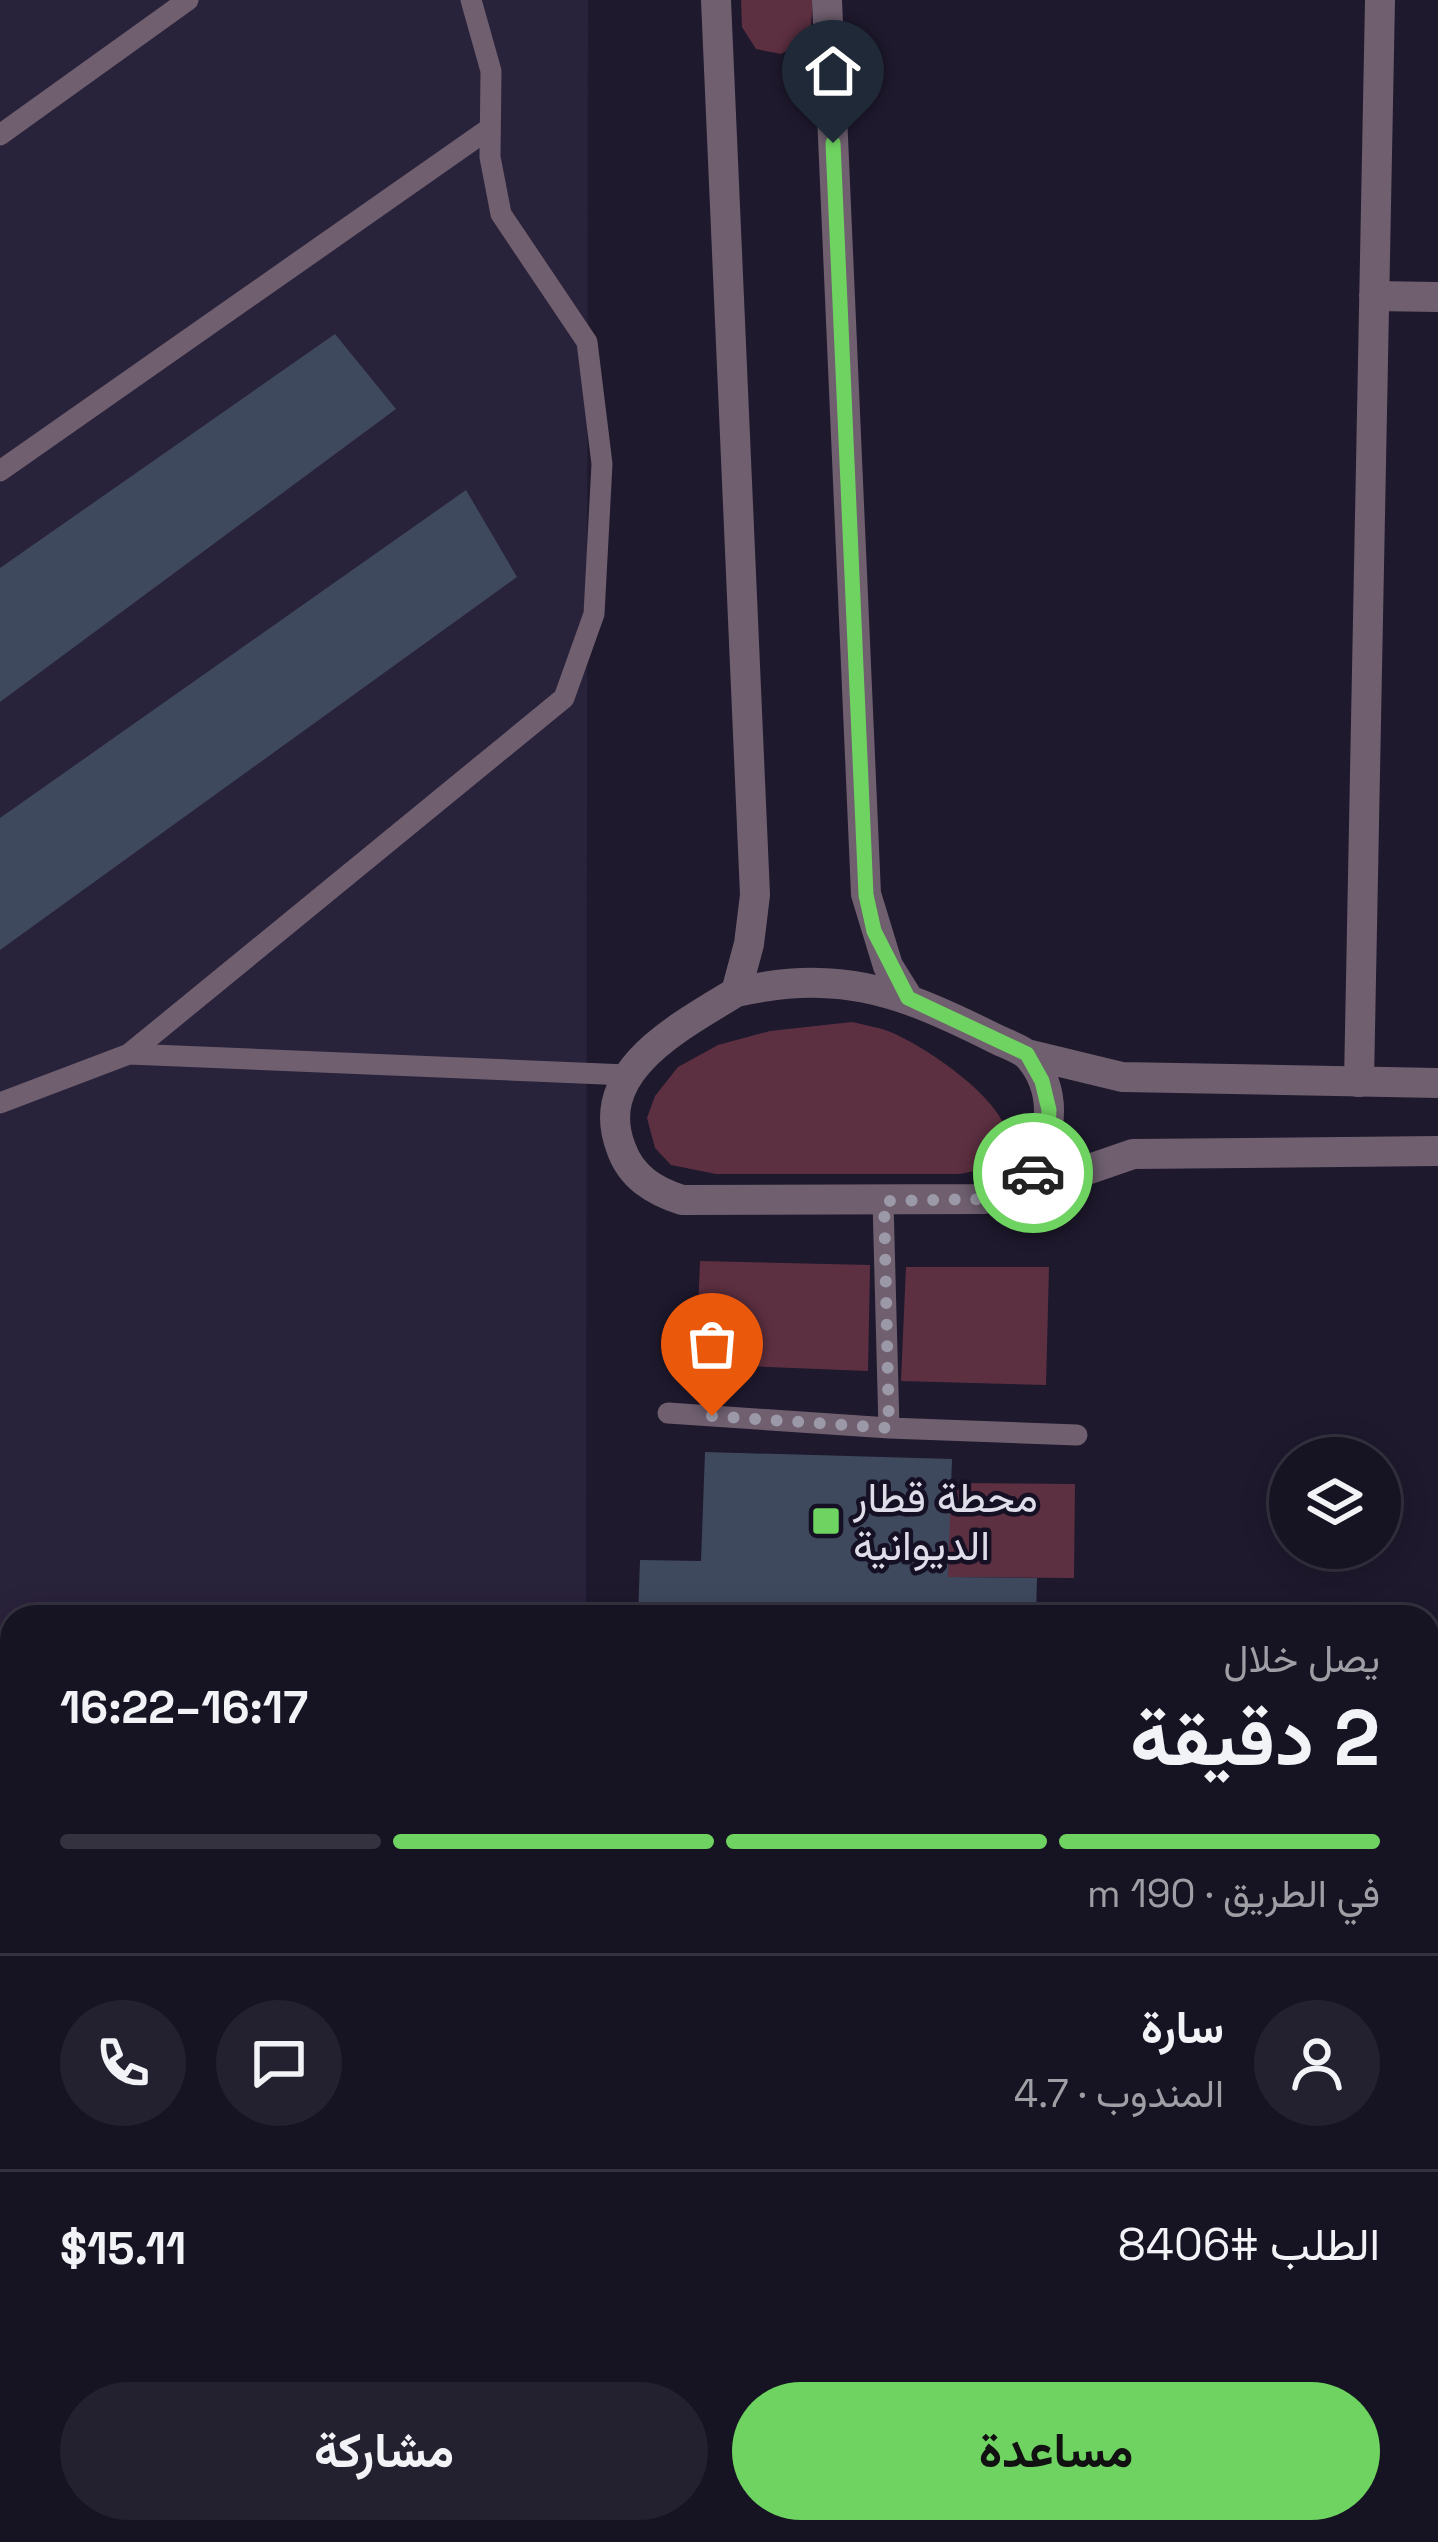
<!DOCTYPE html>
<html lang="ar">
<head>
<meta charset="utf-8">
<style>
	body { margin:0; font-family:"Space Grotesk",Vazirmatn,sans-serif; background:#23202f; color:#f1f3f6; direction:rtl; height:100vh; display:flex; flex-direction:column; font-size:45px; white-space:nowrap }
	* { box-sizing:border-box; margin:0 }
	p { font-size:39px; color:#9e9ea5 }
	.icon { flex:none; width:66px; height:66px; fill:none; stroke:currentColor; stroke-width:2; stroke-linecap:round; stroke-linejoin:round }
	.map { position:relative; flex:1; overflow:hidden; direction:ltr }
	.drawer { position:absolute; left:0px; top:1605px; width:1440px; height:939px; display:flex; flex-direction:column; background:#161322; border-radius:36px 36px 0 0; box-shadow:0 6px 30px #0003,0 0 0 3px #353240; direction:rtl }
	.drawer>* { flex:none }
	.fabs { position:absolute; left:1269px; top:1437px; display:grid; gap:24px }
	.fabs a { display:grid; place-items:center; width:132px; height:132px; border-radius:50%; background:#161322; box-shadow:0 6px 30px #0003,0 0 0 3px #353240; font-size:60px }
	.pin { position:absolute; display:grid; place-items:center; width:102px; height:102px; color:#fff; margin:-123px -51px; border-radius:50% 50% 50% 0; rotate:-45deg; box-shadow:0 0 12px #0007 }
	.pin .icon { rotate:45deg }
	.courier { position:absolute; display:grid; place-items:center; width:120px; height:120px; margin:-60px; border:9px solid #6ed360; border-radius:50%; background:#fff; color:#222; box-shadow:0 3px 15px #0007 }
	.headline em { font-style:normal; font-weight:700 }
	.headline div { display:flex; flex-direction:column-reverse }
	.headline { display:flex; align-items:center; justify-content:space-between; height:204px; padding:0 60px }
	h1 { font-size:78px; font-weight:700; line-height:90px }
	.bar { display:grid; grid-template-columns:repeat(4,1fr); gap:18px 12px; align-content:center; height:144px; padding:0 60px }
	.bar i { height:15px; border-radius:9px; background:#353240 }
	.bar .on { background:#6ed360 }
	.bar p { grid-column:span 4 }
	.line { display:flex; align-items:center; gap:30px; padding:0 60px; border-top:3px solid #353240 }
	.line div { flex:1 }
	.round { display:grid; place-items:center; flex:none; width:126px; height:126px; border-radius:63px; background:#23202f }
	.action { display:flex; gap:24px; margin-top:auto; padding:24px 60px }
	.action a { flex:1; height:138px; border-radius:72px; background:#6ed360; color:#111; font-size:48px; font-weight:700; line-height:138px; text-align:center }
	.action a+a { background:#23202f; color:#f1f3f6 }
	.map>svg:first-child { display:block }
</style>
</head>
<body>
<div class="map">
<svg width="1438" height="2542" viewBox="0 0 1438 2542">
	<rect width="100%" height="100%" fill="#1e192d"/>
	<path fill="#29223b" d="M0 0H588L586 1617H12V2532H1157V2542H0Z
		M1438 1736V1986L1428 1987V1737Z"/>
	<path fill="#5d3041" d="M741 0H813L810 38 781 54 756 49 742 27Z
		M852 1022C864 1025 877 1027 888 1031 937 1050 1083 1153 960 1174H716L671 1165 655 1148 647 1118 655 1096 678 1067 718 1045 770 1031Z
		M700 1261 870 1265 868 1371 696 1364Z
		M906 1267H1049L1046 1385 901 1381Z
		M949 1483 1075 1484 1074 1578 948 1577Z"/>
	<path fill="#3f495e" d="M335 334 396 409 0 702V568Z
		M466 490 517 577 0 950V818Z
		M705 1452 952 1459 948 1577 1037 1578 1036 1617H638L640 1560 701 1561Z"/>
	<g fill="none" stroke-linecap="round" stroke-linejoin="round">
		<path stroke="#6f5f6f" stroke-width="21" d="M0 135 188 0
			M0 471 490 128
			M129 1054 564 698 594 614 602 464 587 342 501 214 490 157 491 71 471 0
			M0 1103 129 1054 627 1075
			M883 1201 889 1428 1077 1435
			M668 1413 889 1428"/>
		<path stroke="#6f5f6f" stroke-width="30" d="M1374 296 1438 297
			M1359 1082 1380 0
			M1428 2311 1438 2306
			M1400 2532V2542"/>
		<path stroke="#6f5f6f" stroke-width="30" d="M716 0 755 895 749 944 736 992C682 1026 591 1070 621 1148 631 1177 654 1191 682 1200L984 1199 1017 1194C1047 1155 1065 1099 1029 1057 1022 1049 1006 1044 996 1039 940 1011 884 984 820 983 791 982 764 986 736 992
			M827 0 866 894 888 966 908 998
			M1027 1054 1122 1077 1438 1083
			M1017 1194 1133 1154 1438 1151"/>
		<path stroke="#c7c5d3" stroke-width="9" stroke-dasharray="18 9" stroke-linecap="butt" d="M0 1745H12
			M1428 1755 1438 1756
			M0 1776H12
			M1428 1787H1438
			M0 1808H12
			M1428 1817H1438
			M0 2508 12 2510
			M163 2532 345 2537 675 2532"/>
	</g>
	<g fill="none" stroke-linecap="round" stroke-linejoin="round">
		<path stroke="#9b98a8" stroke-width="12" stroke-dasharray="0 21.6" d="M712 1416 889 1428 884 1201 984 1199 1017 1194 1033 1173"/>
		<path stroke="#6ed360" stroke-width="15" d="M833 143 866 895 874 931 908 998 1027 1054 1042 1081 1049 1110 1047 1141 1033 1173"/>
	</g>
	<rect fill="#6ed360" stroke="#151023" stroke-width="4.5" x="811" y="1506" width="30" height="30" rx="6"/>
	<g text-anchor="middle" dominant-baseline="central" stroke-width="9" stroke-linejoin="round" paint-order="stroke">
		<g font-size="42" fill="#dfddea" stroke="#151023" text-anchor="start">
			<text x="853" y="1497">محطة قطار<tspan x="853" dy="48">الديوانية</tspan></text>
		</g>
	</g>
</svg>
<div class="fabs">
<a><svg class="icon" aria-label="layers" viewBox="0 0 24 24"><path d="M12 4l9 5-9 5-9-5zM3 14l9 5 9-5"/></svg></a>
</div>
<div class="pin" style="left:712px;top:1416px;background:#ea580c"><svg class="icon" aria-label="bag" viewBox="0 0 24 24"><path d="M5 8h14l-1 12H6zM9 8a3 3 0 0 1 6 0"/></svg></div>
<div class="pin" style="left:833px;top:143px;background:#1f2937"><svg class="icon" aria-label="home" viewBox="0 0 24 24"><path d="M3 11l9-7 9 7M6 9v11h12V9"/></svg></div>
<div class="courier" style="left:1033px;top:1173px"><svg class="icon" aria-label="car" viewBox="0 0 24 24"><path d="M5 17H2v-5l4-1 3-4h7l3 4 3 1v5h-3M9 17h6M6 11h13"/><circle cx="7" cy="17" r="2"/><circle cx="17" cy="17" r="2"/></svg></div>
<section class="drawer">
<div class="headline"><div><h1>2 دقيقة</h1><p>يصل خلال</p></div><em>16:17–16:22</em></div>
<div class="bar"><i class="on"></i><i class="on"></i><i class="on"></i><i></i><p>في الطريق · 190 m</p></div>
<div class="line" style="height:216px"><a class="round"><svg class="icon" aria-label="person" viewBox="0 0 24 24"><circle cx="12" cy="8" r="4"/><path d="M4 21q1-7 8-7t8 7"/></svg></a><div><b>سارة</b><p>المندوب · 4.7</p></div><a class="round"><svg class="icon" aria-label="chat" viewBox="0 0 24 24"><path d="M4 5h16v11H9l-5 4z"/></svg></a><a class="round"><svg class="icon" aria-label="phone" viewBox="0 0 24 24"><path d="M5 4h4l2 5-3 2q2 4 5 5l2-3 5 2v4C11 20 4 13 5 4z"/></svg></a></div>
<div class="line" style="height:156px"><div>الطلب #8406</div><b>$15.11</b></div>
<div class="action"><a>مساعدة</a><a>مشاركة</a></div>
</section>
</div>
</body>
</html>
